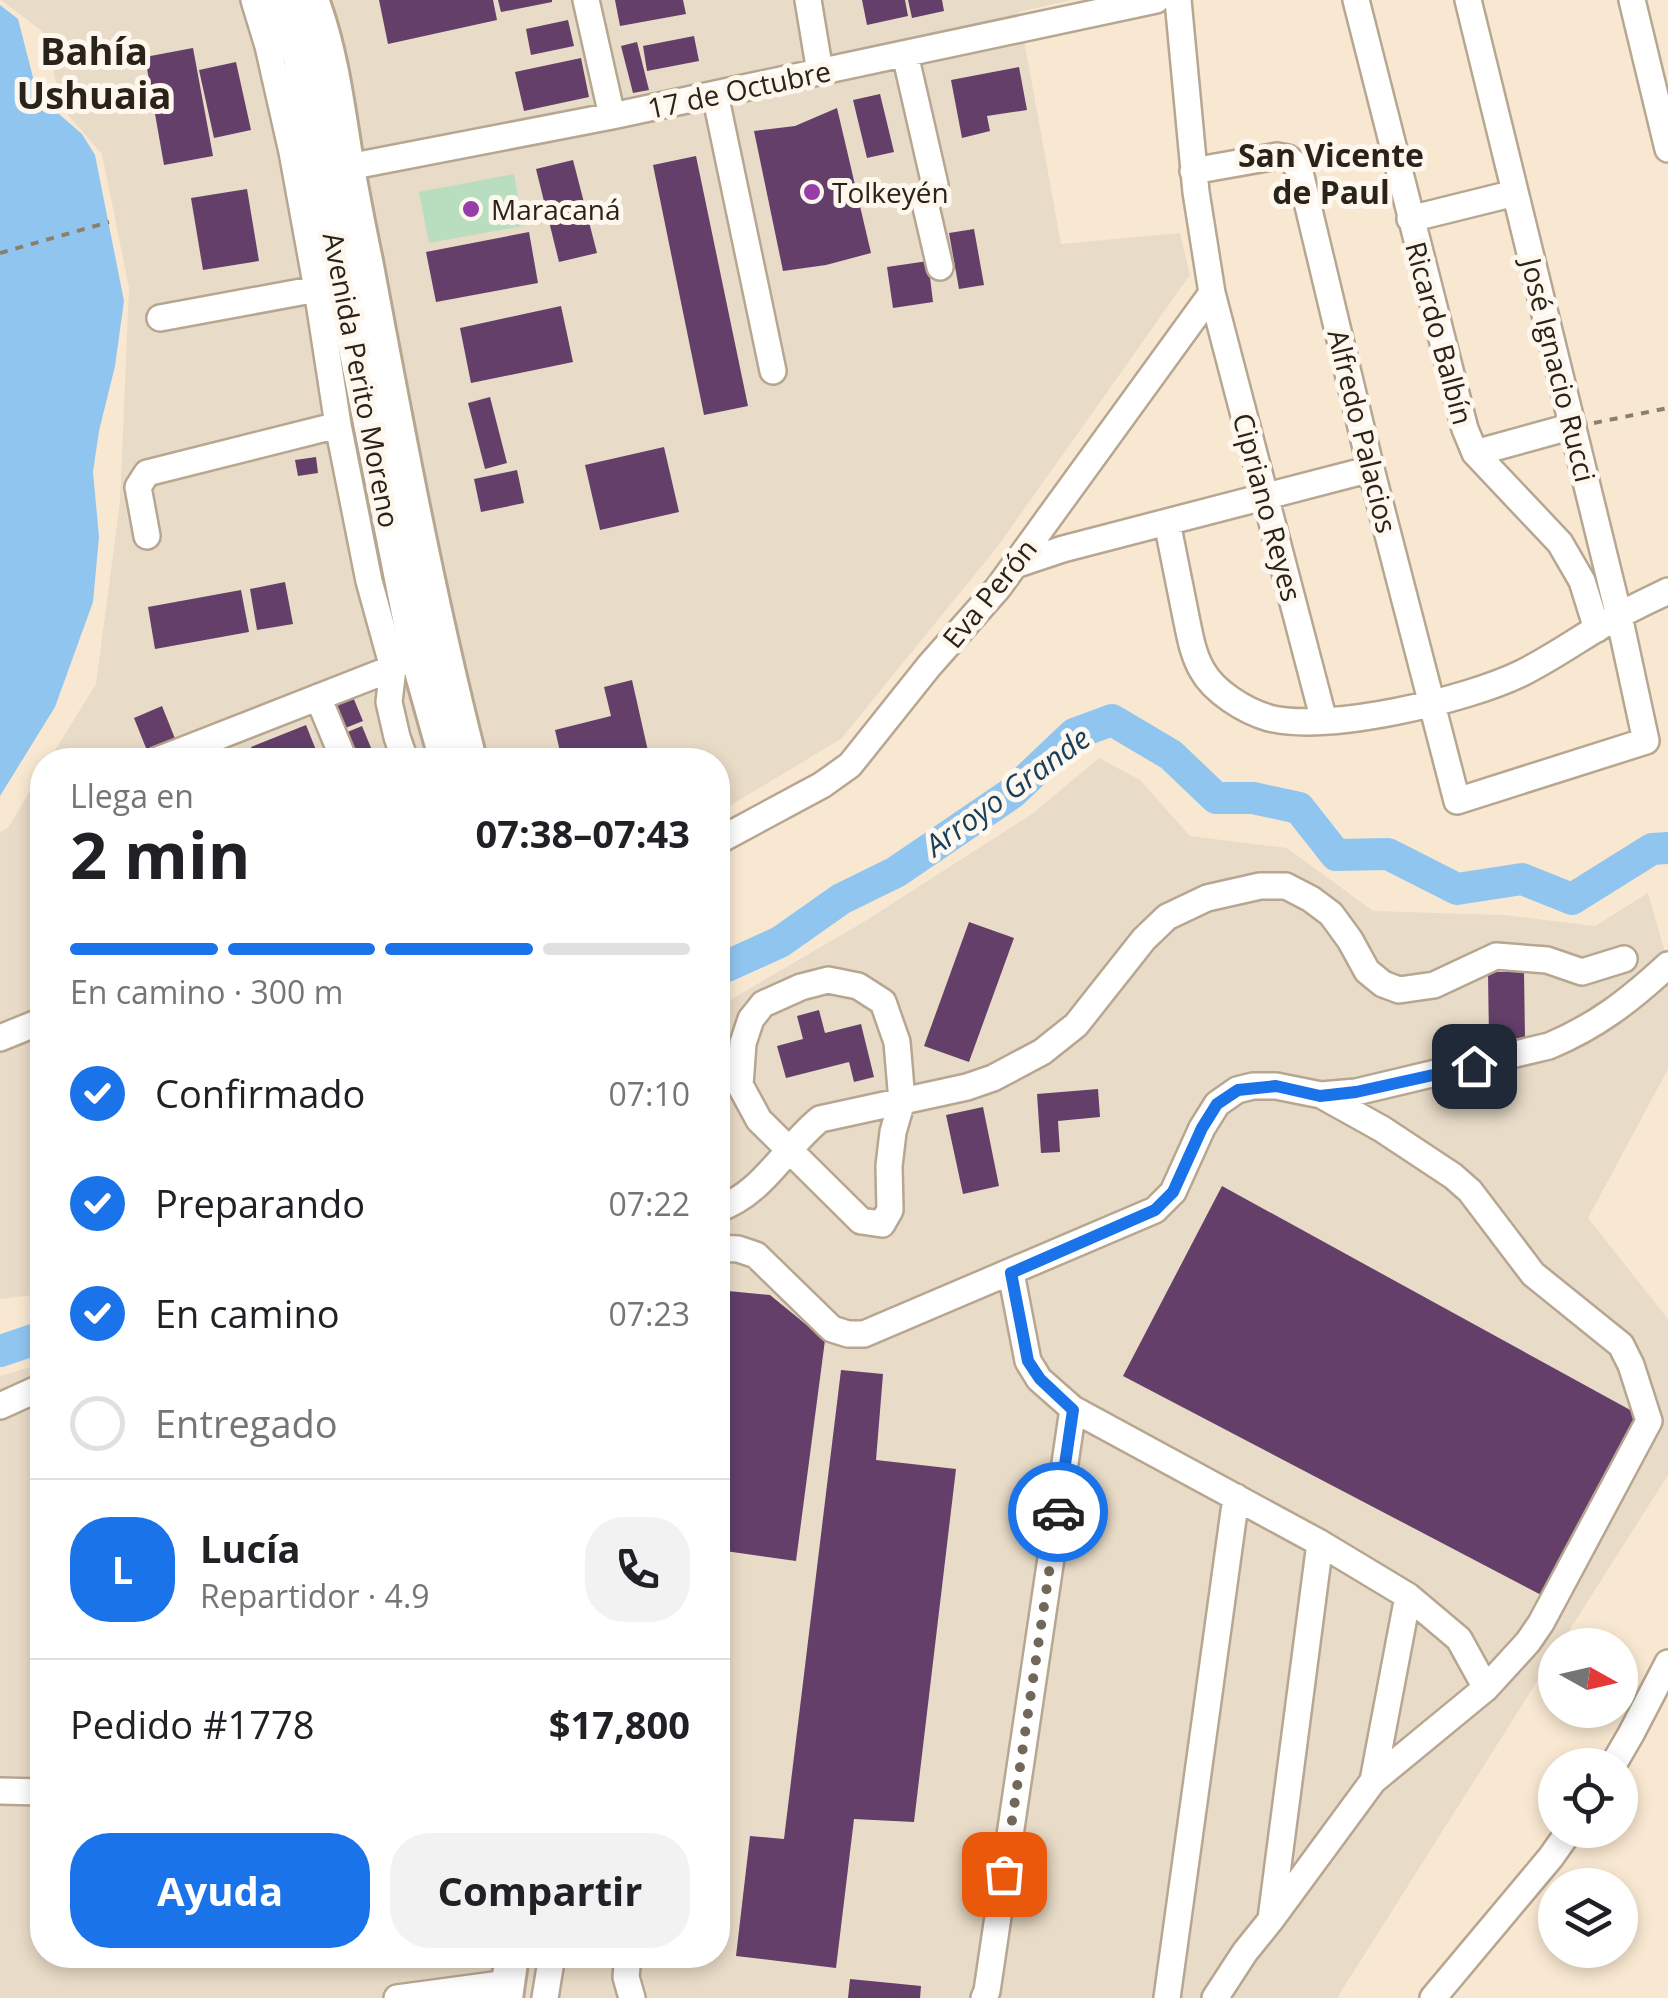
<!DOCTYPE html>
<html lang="es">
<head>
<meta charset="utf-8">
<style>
	body { margin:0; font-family:"Open Sans",sans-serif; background:#f2f2f2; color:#202124; height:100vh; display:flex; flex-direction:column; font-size:38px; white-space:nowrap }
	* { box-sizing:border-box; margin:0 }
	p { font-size:32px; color:#757577 }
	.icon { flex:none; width:55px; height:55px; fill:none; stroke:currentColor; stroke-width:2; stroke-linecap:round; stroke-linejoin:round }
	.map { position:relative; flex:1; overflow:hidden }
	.drawer { position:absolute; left:30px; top:748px; width:700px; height:1220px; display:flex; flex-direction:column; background:#fff; border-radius:40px; box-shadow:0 5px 15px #0003 }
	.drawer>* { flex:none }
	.needle { width:65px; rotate:98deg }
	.buttons { position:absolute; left:1538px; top:1628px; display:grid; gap:20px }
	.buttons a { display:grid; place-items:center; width:100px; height:100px; border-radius:50%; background:#fff; box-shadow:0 5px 15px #0003; font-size:50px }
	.pin { position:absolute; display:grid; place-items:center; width:85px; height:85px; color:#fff; margin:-42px; border-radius:20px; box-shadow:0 5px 15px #0006 }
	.courier { position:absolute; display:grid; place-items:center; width:100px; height:100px; margin:-50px; border:8px solid #1a73e8; border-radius:50%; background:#fff; color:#222; box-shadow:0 2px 12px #0007 }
	.summary em { font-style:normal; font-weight:700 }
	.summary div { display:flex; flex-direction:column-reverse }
	.summary { display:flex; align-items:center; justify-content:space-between; height:170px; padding:0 40px }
	h1 { font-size:65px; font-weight:700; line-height:75px }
	.bar { display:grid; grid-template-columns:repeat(4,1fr); gap:15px 10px; align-content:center; height:120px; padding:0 40px }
	.bar i { height:12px; border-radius:8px; background:#e0e0e0 }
	.bar .selected { background:#1a73e8 }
	.bar p { grid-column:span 4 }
	.line { display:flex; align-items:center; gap:25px; padding:0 40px; border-top:2px solid #e0e0e0 }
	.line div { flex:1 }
	.round { display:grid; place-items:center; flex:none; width:105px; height:105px; border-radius:40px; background:#f2f2f2 }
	ol { padding:0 40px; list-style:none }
	li { display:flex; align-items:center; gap:30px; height:110px }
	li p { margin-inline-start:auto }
	li .icon { padding:10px; border-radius:50%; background:#1a73e8; color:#fff; stroke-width:4 }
	li:last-child { color:#757577 }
	li i { width:55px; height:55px; border:5px solid #e0e0e0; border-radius:50% }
	.primary-button { display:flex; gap:20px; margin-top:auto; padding:20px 40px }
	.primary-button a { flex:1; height:115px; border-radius:40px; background:#1a73e8; color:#fff; font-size:40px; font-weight:700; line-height:115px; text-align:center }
	.primary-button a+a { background:#f2f2f2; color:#202124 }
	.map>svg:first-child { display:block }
</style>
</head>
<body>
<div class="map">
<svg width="1668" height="1998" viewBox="0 0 1668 1998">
	<rect width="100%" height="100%" fill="#f9e8d1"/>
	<path fill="#e8dbc7" d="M1 0H1072L1019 12 1061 244 1180 233 1190 275 998 546 841 739 718 813V760H49L96 684 120 502 129 288 102 154 63 109 43 32Z
		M1099 758 1140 780 1190 836 1287 848 1373 911 1504 915 1595 926 1648 893 1668 963V1069L1588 1218 1668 1319V1475L1560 1645H1555V1653L1337 1998H0V1376L42 1364V1955H718V1007L862 923 1032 814Z
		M42 771V1294L0 1299V832L8 828Z"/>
	<path fill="#b9debf" d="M514 174 523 226 429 243 419 192Z"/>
	<path fill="#90c5f0" d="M0 5 18 19 35 85 60 115 82 134 95 155 124 301 115 366 99 431 93 472 99 537 93 602 55 707 0 796Z"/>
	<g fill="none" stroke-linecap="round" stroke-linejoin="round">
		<path stroke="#90c5f0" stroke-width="32" d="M718 970 780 942 841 899 896 872 1012 793 1074 734 1112 720 1171 755 1216 798H1253L1299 808 1336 855 1388 854 1457 889 1522 879 1572 899 1652 849 1668 848
			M0 1351 42 1337"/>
	</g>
	<path fill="#633f6a" d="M379 0H493L497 20 388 44Z
		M498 0H552V2L501 12Z
		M615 0H683L686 14 620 26Z
		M862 0H905L908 16 867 25Z
		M908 0H942L944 11 912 18Z
		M568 20 574 46 531 55 526 29Z
		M694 36 699 61 647 71 643 46Z
		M637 42 649 90 633 93 621 46Z
		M193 48 213 156 164 165 145 57Z
		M581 58 589 97 524 111 515 72Z
		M236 62 251 130 214 138 199 70Z
		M1019 67 1027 110 987 116 990 131 962 138 951 80Z
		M880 94 894 152 867 158 853 100Z
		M837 108 871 253 826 265 783 271 754 131 795 126Z
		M696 156 748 406 704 415 653 165Z
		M573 160 597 253 559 262 536 169Z
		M247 189 259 261 203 270 191 198Z
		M974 229 984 285 959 289 949 233Z
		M529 232 538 283 436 302 426 252Z
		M928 261 933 302 893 308 887 267Z
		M561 306 573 362 471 383 460 328Z
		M490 397 507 463 485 469 468 403Z
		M664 447 679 512 600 530 585 465Z
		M316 457 318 473 298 476 295 460Z
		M517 470 524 503 481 512 474 479Z
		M285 582 293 624 257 630 250 589Z
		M241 590 249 632 155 649 148 607Z
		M632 680 650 760H621L619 750 575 760H562L555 730 611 716 604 687Z
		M353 697 363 721 343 729 333 705Z
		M162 706 178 746 150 758 134 718Z
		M306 725 320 760H256L251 747Z
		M362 726 376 760H356L345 733Z
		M969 922 1014 938 969 1062 924 1046Z
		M1488 972H1524L1525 1038 1489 1039Z
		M819 1010 825 1033 861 1024 874 1077 854 1082 849 1062 786 1078 777 1046 803 1039 797 1016Z
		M1098 1089 1100 1117 1058 1121 1060 1152 1041 1153 1037 1094Z
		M983 1107 999 1186 963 1194 946 1115Z
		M1222 1186 1643 1417 1549 1599 1123 1376Z
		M718 1290 770 1295 825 1340 796 1561 718 1550Z
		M841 1370 883 1374 876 1460 956 1469 914 1822 854 1819 836 1968 736 1956 750 1836 784 1839Z
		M850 1979 921 1986 920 1998H848Z"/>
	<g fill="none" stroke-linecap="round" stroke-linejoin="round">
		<defs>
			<path id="minor" d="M254 0 268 46 292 152 317 289 338 425 369 581 393 668 389 702 397 737 405 760
				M586 0 612 116
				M808 0 820 72
				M1178 0 1196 192 1212 293 1324 721
				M1356 0 1465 429 1475 453 1560 543 1582 581 1597 629
				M1632 0 1668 149
				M905 54 935 185 926 207 940 267
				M715 94 773 371
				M333 170 612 116 1156 0
				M1193 171 1277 156 1288 158 1299 168 1371 469 1457 801 1646 741 1619 616 1468 0
				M1410 219 1515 193
				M160 318 317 289
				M1475 453 1573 426
				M1167 522C1173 552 1179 582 1185 612 1189 631 1192 653 1202 670 1214 692 1245 711 1269 718 1328 733 1467 700 1522 673 1556 656 1587 633 1620 615 1636 606 1652 599 1668 591
				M147 536 138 487 147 473 338 425
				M1015 565 1063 549 1371 469
				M318 697 344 760
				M158 760 393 668 405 660
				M718 841 822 785 850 765 929 666 998 588 1212 293
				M828 980 858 986 883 1002 897 1042 902 1101 893 1132 889 1166 890 1210 882 1224 861 1221 759 1120 740 1085 743 1043 751 1019 763 1004 801 987Z
				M0 1038 42 1021
				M1321 1095 1356 1092 1549 1046C1597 1026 1630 1000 1668 965
				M718 1209C764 1193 784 1148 820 1119L967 1087 993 1078 1042 1052 1076 1025 1144 939 1167 917 1207 898 1260 886H1286L1311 899 1331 914 1350 940 1367 971 1383 984 1399 990 1434 985 1496 956 1547 960 1582 972 1624 959
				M718 1248 738 1249 756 1255 832 1329 848 1334H864L1155 1210 1173 1192 1202 1128 1217 1104 1237 1090 1253 1086H1276L1321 1095 1382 1129 1453 1176 1470 1191 1533 1274 1621 1345 1631 1365 1649 1421 1541 1623 1528 1642 1486 1688 1373 1781 1270 1921 1245 1952 1215 1998
				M1011 1273 1028 1361 1039 1379 1073 1409 1320 1543 1408 1596 1459 1639 1486 1688
				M0 1406 42 1387
				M1613 1765 1631 1734 1668 1663
				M1373 1781 1408 1596
				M0 1791 42 1792
				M1271 1919 1320 1543
				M628 1955 626 1977 632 1998
				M397 1998 508 1983
				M545 1998 552 1955
				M984 1998 987 1991 1073 1409
				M1167 1998 1236 1497
				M1433 1998 1551 1857 1570 1830"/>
			<path id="major" d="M281 0 300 58 320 172 416 653 446 760
				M312 0C332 53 338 108 347 163 353 196 359 228 366 261 397 428 428 595 470 760
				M506 1998 512 1955"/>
		</defs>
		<use href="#minor" stroke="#b7a690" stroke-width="30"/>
		<use href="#major" stroke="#b7a690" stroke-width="38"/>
		<path stroke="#8b8070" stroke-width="4" stroke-dasharray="8 8" stroke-linecap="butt" d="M0 253 109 222
			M1594 423 1668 408"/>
		<use href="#minor" stroke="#fff" stroke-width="25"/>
		<use href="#major" stroke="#fff" stroke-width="32"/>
	</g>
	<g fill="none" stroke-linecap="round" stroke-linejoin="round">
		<path stroke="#72685a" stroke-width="10" stroke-dasharray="0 18" d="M1004 1874 1058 1512"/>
		<path stroke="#1a73e8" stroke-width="12" d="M1058 1512 1073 1410 1040 1379 1028 1361 1011 1273 1155 1210 1173 1192 1202 1128 1217 1104 1238 1090 1276 1086 1320 1096 1356 1092 1474 1066"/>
	</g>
	<g fill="#973da8" stroke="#fef7ee" stroke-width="4">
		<circle cx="812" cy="192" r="10"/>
		<circle cx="471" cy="209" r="10"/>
	</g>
	<g text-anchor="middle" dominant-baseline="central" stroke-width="10" stroke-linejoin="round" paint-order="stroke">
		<g font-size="28" fill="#29231a" stroke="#fef7ee">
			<text transform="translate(739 89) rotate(-12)">17 de Octubre</text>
			<text transform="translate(1440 333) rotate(75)">Ricardo Balbín</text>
			<text transform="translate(1559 370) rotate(76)">José Ignacio Rucci</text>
			<text transform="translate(362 380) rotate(79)">Avenida Perito Moreno</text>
			<text transform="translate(1363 431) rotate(76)">Alfredo Palacios</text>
			<text transform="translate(1268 507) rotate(75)">Cipriano Reyes</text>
			<text transform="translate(989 593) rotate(-51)">Eva Perón</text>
		</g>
		<g font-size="28" fill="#29231a" stroke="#fef7ee" text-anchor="start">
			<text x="832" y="192">Tolkeyén</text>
			<text x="491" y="209">Maracaná</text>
		</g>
		<g font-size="30" font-style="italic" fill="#18405d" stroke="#fef7ee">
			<text transform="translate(1007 791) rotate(-36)">Arroyo Grande</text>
		</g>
		<g font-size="32" font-weight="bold" fill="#29231a" stroke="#fef7ee">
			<text x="1331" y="154">San Vicente<tspan x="1331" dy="37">de Paul</tspan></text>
		</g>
		<g font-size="38" font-weight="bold" fill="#29231a" stroke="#fef7ee">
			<text x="94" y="50">Bahía<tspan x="94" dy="44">Ushuaia</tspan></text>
		</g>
	</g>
</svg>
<div class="buttons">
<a><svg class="needle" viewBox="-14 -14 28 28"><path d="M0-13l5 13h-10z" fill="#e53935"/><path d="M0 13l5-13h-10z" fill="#757577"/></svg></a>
<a><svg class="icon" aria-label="locate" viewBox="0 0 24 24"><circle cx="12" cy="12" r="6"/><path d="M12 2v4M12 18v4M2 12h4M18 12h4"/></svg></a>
<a><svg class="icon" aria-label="layers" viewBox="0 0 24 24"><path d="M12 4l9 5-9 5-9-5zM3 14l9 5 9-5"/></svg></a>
</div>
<div class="pin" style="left:1004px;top:1874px;background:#ea580c"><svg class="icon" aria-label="bag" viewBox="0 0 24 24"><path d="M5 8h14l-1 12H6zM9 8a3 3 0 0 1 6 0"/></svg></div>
<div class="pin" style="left:1474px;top:1066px;background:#1f2937"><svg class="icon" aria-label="home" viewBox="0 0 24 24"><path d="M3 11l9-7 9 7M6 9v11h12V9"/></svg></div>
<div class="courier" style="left:1058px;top:1512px"><svg class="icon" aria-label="car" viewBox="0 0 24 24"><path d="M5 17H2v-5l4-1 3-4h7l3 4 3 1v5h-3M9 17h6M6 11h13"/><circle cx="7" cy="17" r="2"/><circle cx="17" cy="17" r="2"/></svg></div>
<section class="drawer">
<div class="summary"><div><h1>2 min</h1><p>Llega en</p></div><em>07:38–07:43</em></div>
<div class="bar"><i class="selected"></i><i class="selected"></i><i class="selected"></i><i></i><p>En camino · 300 m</p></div>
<ol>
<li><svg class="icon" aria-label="check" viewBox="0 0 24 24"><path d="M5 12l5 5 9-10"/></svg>Confirmado<p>07:10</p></li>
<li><svg class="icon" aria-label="check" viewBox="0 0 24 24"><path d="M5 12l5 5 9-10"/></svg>Preparando<p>07:22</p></li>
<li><svg class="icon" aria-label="check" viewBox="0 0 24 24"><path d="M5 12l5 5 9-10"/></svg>En camino<p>07:23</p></li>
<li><i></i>Entregado</li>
</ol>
<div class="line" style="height:180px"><b class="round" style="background:#1a73e8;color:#fff">L</b><div><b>Lucía</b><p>Repartidor · 4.9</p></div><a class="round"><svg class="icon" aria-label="phone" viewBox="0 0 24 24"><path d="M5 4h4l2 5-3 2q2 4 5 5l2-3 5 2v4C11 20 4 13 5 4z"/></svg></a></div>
<div class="line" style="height:130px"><div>Pedido #1778</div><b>$17,800</b></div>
<div class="primary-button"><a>Ayuda</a><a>Compartir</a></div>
</section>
</div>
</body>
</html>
